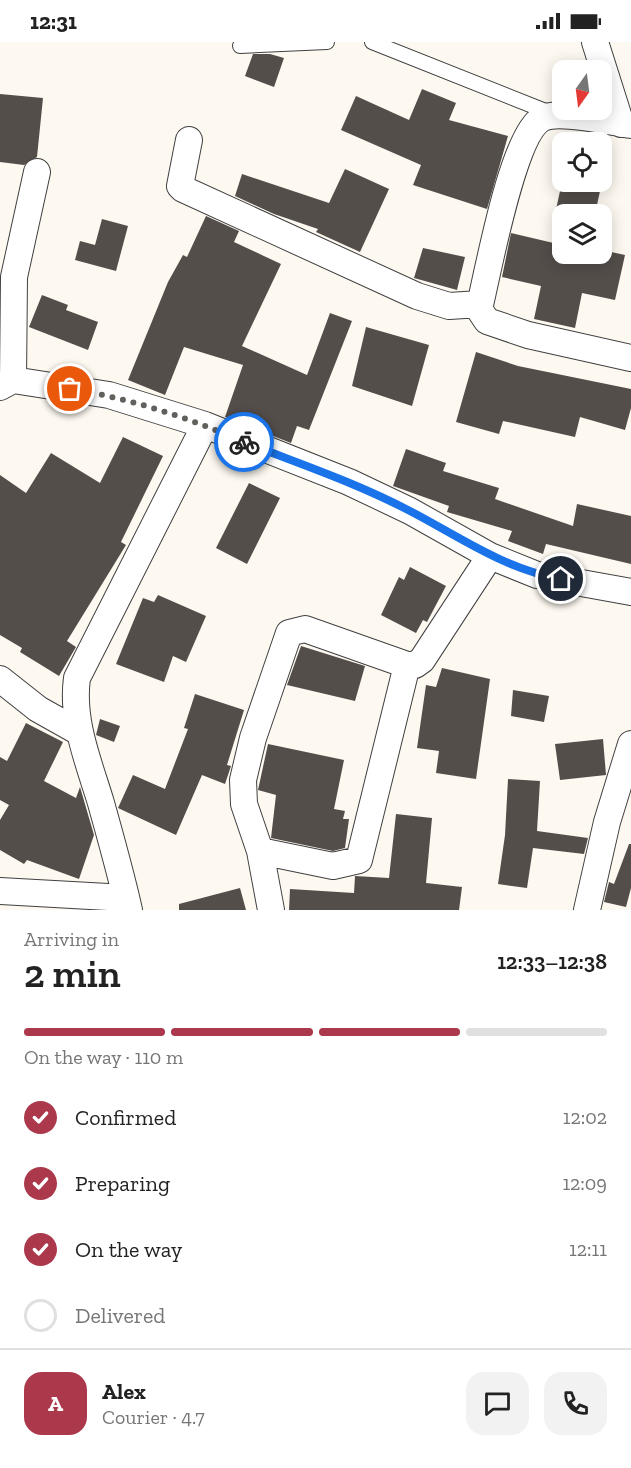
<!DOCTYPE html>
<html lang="en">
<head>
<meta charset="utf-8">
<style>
	body { margin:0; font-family:"Zilla Slab",serif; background:#f2f2f2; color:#222; height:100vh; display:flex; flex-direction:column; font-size:22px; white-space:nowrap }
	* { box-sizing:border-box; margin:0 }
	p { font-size:20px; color:#767676 }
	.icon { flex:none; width:33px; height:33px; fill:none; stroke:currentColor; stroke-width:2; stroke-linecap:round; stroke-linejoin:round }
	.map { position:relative; height:868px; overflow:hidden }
	.drawer { display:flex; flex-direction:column; background:#fff; flex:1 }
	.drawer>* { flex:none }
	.needle { width:39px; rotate:194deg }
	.fabs { position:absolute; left:552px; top:18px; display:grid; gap:12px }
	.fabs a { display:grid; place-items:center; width:60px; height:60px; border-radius:12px; background:#fff; box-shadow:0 3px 15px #0003; font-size:30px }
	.pin { position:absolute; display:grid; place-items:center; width:51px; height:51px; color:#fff; margin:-26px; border:3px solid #fff; border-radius:50%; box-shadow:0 2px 6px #0007 }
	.courier { position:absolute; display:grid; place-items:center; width:60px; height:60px; margin:-30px; border:4px solid #1a73e8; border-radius:50%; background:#fff; color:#222; box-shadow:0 2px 8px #0007 }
	.head em { font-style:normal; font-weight:600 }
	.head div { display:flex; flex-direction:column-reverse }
	.head { display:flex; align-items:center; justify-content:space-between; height:102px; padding:0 24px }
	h1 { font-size:39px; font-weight:600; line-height:45px }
	.bar { display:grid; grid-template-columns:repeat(4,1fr); gap:9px 6px; align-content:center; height:72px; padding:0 24px }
	.bar i { height:8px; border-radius:4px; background:#e0e0e0 }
	.bar .active { background:#ab384b }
	.bar p { grid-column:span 4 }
	.line { display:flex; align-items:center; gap:15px; padding:0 24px; border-top:2px solid #e0e0e0 }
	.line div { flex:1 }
	.round { display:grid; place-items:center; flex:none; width:63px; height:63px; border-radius:18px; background:#f2f2f2 }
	ol { padding:0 24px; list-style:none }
	li { display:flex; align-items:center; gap:18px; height:66px }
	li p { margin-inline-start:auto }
	li .icon { padding:6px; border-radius:50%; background:#ab384b; color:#fff; stroke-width:4 }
	li:last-child { color:#767676 }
	li i { width:33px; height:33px; border:3px solid #e0e0e0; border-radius:50% }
	.status { display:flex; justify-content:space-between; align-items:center; height:42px; padding:0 30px; background:#fff; direction:ltr }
	.status svg { height:16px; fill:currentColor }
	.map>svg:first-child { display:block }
</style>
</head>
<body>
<div class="status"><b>12:31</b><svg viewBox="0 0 49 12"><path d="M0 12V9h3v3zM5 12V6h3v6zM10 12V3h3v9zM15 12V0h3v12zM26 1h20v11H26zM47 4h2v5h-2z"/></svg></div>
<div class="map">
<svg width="631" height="868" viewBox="0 0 631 868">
	<rect width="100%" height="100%" fill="#fdf9f0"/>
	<path fill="#544e4b" d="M253 12H270L284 16 274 45 245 34Z
		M422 47 456 61 449 78 508 94 487 167 413 143 421 123 341 88 356 54 409 78Z
		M0 52 43 56 37 115 24 123 0 120Z
		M345 127 389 147 360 210 316 190 318 187 274 172 235 154 242 132 329 161Z
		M562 140H602L595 172H555Z
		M206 174 239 189 234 200 281 222 242 304 307 333 330 271 352 279 309 388 297 384 291 401 225 375 243 323 184 305 165 353 128 338 168 240 183 213 187 215Z
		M102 177 128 184 116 229 75 218 80 199 95 203Z
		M511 191 562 203V212H602V208L625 213 615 258 582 251 575 286 534 277 541 244 502 235Z
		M423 206 465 215 457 248 414 236Z
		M42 253 68 263 66 268 98 280 88 308 29 285Z
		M366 285 429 303 412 364 352 344Z
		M476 310 518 324 631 347V366L625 388 580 375 575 395 503 379 499 392 456 380Z
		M123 395 163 414 121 500 126 503 67 599 76 605 59 634 20 610 22 606 0 593V433L26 451 51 411 100 441Z
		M406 407 446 421 443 429 499 446 495 457 573 484 577 462 631 474V522L546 502 543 512 508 499 512 489 447 470 449 464 393 444Z
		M249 441 280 456 247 522 216 506Z
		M410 525 446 544 427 580 423 578 416 591 381 573 399 535 404 538Z
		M158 553 206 574 186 620 173 614 164 640 116 622 143 556 154 560Z
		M301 604 365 624 355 659 287 643Z
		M442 626 490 637 476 737 436 731 439 709 417 706 426 643 436 645Z
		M513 648 549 654 544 680 511 674Z
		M195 652 244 668 227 723 231 724 225 742 202 733 176 793 118 766 133 733 165 747 188 687 184 686Z
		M100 677 120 684 114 700 96 693Z
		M26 681 63 700 44 739 76 756 80 745 94 793 79 837 27 818 24 822 0 808V778L9 763 0 758V715L7 719Z
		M603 697 606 733 560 738 555 702Z
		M268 702 344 718 334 767 345 769 343 777H349L345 806 333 809 271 796 276 753 258 748Z
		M508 737 540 739 537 789 588 796 584 812 533 806 527 846 498 842 505 793Z
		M396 772 432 776 426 841 462 845 459 868H289L290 847 354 851 355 834 389 836Z
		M629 802H631V846L626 865 604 860 609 840 614 842Z
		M240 846 246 868H179V862Z"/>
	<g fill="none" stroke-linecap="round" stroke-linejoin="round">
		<defs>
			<path id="service" d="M372 0 553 72
				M240 4 327 0"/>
			<path id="minor" d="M595 0 621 82
				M631 83C611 80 557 67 541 77 512 95 488 231 479 267L487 279 528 293 631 316
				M189 98 180 144 183 147 417 254 449 264 480 262
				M13 338 14 235 37 130
				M0 345 13 338 109 353 205 383 349 440 410 469 490 514 537 533 631 550
				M0 637 38 667 79 690
				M260 809 333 824 359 818 407 623
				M0 849 126 856
				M129 868C121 832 111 797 101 761 89 721 71 679 77 636L205 383
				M271 868 260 809 244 762 243 738 253 696 289 591 305 587 407 623H415L422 618 490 514
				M587 868 607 780 631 702"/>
		</defs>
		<use href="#service" stroke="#404040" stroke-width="16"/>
		<use href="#minor" stroke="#404040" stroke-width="28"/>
		<use href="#service" stroke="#fff" stroke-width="14"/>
		<use href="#minor" stroke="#fff" stroke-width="26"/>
	</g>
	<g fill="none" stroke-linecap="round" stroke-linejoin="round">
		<path stroke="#61605c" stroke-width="6" stroke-dasharray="0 10.8" d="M70 347C130 356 189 376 244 400"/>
		<path stroke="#1a73e8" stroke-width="8" d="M244 400C300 422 357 441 410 469 460 495 504 527 561 537"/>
	</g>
</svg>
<div class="fabs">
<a><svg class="needle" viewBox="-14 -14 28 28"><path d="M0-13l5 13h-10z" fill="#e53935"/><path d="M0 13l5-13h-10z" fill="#767676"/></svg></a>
<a><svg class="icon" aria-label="locate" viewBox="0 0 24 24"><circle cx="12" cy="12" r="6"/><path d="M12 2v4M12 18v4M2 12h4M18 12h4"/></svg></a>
<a><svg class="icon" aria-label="layers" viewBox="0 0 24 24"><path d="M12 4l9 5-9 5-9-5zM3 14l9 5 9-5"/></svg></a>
</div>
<div class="pin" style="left:70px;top:347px;background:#ea580c"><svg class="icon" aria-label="bag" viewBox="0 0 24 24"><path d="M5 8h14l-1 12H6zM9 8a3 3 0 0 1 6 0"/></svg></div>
<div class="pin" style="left:561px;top:537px;background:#1f2937"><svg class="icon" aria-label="home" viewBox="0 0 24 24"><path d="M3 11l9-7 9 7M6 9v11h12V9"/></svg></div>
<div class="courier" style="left:244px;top:400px"><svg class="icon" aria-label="bike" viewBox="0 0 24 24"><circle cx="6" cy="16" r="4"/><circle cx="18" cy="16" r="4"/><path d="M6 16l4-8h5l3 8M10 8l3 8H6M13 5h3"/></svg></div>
</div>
<section class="drawer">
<div class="head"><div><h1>2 min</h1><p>Arriving in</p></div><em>12:33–12:38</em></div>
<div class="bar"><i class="active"></i><i class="active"></i><i class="active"></i><i></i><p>On the way · 110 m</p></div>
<ol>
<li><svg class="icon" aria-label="check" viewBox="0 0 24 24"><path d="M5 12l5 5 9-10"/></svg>Confirmed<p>12:02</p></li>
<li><svg class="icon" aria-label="check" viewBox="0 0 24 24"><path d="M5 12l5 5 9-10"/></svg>Preparing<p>12:09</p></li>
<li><svg class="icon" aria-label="check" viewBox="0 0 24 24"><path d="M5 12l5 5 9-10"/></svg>On the way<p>12:11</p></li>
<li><i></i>Delivered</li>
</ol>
<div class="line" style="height:108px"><b class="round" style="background:#ab384b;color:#fff">A</b><div><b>Alex</b><p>Courier · 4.7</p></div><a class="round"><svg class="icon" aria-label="chat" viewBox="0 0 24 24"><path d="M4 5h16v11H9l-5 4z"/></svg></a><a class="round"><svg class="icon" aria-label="phone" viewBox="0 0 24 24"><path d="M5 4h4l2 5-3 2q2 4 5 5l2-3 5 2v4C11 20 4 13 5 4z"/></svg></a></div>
</section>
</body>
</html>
